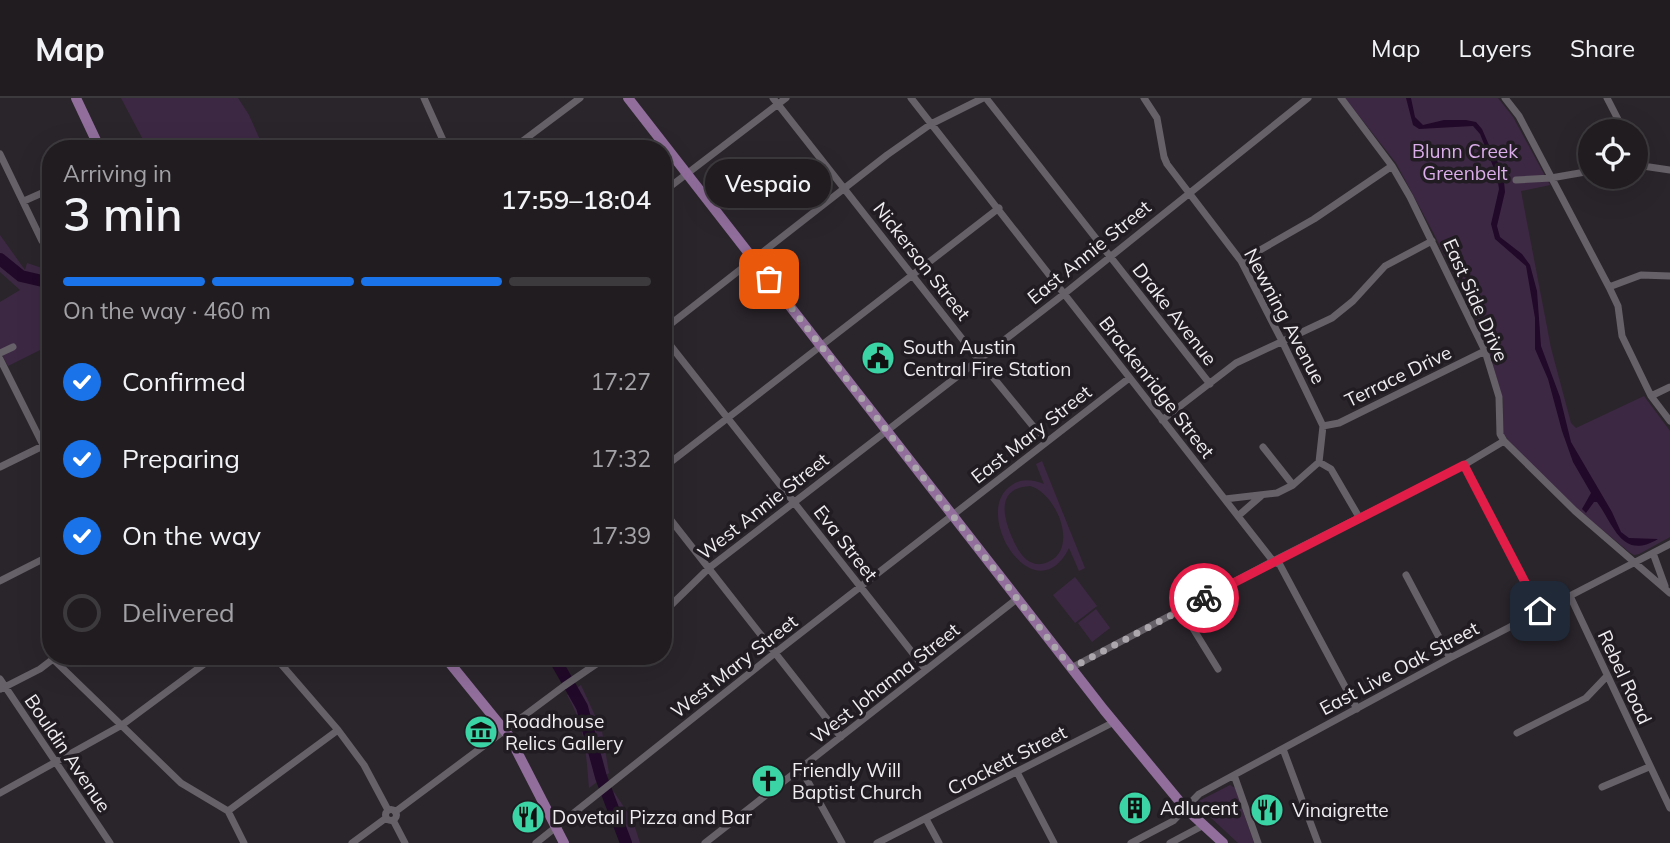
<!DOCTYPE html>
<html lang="en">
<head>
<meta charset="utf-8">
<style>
	body { margin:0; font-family:Mulish,sans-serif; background:#282529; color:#f1f3f6; height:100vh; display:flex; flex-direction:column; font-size:26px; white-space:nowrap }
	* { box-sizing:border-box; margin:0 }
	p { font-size:23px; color:#a2a1a5 }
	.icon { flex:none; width:38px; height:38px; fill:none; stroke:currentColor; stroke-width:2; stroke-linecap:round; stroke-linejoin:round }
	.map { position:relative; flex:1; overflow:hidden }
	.side { position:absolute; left:42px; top:42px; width:630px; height:525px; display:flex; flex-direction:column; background:#201c20; border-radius:28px; box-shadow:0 7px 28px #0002,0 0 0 2px #3d3a3e }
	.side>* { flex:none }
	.fabs { position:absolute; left:1578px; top:21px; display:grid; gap:14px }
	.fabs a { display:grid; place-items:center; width:70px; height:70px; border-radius:50%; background:#201c20; box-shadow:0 7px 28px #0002,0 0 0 2px #3d3a3e; font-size:35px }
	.pin { position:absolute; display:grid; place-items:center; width:60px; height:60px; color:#fff; margin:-30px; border-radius:14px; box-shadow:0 4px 10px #0006 }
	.courier { position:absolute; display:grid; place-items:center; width:70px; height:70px; margin:-35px; border:5px solid #e11d48; border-radius:50%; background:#fff; color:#222; box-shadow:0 2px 9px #0007 }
	.bubble { position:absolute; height:49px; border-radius:24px; background:#201c20; box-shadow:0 7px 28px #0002,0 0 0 2px #3d3a3e; font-size:23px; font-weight:600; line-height:49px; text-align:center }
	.summary em { font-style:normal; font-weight:600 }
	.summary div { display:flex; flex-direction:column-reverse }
	.summary { display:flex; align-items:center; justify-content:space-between; height:119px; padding:0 21px }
	h1 { font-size:46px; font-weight:600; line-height:52px }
	.bar { display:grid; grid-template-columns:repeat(4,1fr); gap:10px 7px; align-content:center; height:84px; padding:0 21px }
	.bar i { height:9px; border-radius:5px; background:#3d3a3e }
	.bar .current { background:#1a73e8 }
	.bar p { grid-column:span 4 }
	ol { padding:0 21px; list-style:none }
	li { display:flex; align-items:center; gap:21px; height:77px }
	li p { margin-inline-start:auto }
	li .icon { padding:7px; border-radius:50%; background:#1a73e8; color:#fff; stroke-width:4 }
	li:last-child { color:#a2a1a5 }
	li i { width:38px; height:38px; border:4px solid #3d3a3e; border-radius:50% }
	header { display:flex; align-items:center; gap:42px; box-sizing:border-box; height:98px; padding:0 35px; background:#201c20; border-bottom:2px solid #3d3a3e }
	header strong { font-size:33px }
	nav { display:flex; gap:38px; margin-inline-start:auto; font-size:24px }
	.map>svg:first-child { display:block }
</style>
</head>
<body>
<header>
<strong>Map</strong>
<nav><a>Map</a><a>Layers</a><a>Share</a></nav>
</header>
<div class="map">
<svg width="1670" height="745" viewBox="0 0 1670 745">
	<rect width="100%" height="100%" fill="#2a252b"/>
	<path fill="#3d2844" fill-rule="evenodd" d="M121 0H238L249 17 264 51H148Z
		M1345 0H1498L1513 19 1550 87 1521 93 1551 250 1571 325 1576 330 1644 298 1670 333V439L1639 456 1634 457 1629 454 1569 404 1508 342 1503 335V301L1485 240 1434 136 1396 65Z
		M0 137 25 172 27 165 51 173V265L44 250 8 268 0 253V204L20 192 0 174Z
		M1042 363 1085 470 1079 473 1069 450C1035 518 969 414 1012 387 1022 380 1033 382 1044 386L1036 366ZM1030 388C1055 394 1079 448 1050 463 1029 474 1018 454 1011 437 1002 415 998 390 1030 388Z
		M1075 479 1097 508 1075 525 1053 497Z
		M1096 511 1110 530 1092 544 1078 525Z
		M581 587 602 633 609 675 589 690C586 654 585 628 567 597Z
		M1230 687 1235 690 1254 745H1238L1195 705Z
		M614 694 633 723 640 745H625L606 703Z"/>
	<path fill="#210929" d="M1406 0H1411L1415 19 1423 27 1444 22H1466L1476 24 1482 31 1492 54 1503 73 1505 94 1497 128 1500 139 1522 156 1530 167 1537 193 1541 248 1560 299 1571 344 1612 414 1621 434 1629 440 1658 441C1622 463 1614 427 1597 404H1594L1586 415 1582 411 1591 395 1573 364 1562 333 1548 281 1535 251V220L1526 168 1495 141 1491 126 1499 91 1497 78 1480 36 1473 28 1419 31 1413 27Z"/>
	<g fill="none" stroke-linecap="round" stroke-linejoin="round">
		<path stroke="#210929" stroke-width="12" d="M0 161 21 178 51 185
			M553 558 582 609 601 679 626 745"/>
		<path stroke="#666068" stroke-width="7" d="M424 0 447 51
			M773 0 978 261 1046 344
			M911 0 1273 463 1280 467 1357 611
			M986 0 1210 286
			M1144 0 1157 20 1164 59 1167 66 1241 163 1282 243 1323 328 1319 364 1331 371 1359 419
			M1341 0 1392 68 1410 99 1485 253 1499 299 1500 336 1504 343 1575 413 1670 495
			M1505 0 1519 18 1609 189 1618 208 1622 238 1651 298 1670 323
			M1607 0 1624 33
			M512 51 580 0
			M0 56 42 143
			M1636 67 1670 72
			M1516 82 1551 80 1591 73
			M663 94 786 0
			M24 103 51 91
			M1241 163 1314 121 1392 68
			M1609 189 1641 177 1670 178
			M663 232 887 57 931 26 983 0
			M663 238 926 572
			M0 255 13 249
			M0 261 51 363
			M1651 298 1670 289
			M1162 322 1236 265 1332 220 1353 203 1385 168 1432 143
			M1323 328 1339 325 1485 253
			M1263 349 1293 387
			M1464 367 1540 513
			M0 369 51 344
			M663 370 999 110
			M1225 401 1277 395 1293 387 1319 364
			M663 412 841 639
			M1238 418 1261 398
			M1653 455 1665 488
			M1406 477 1450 560
			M0 483 51 457
			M1570 498 1670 710
			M1186 509 1189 524 1218 571
			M663 515 709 470 1064 196 1308 0
			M274 558 338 632 364 667 388 712
			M54 562 181 685 228 713 244 745
			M1071 570 1273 463 1464 367 1504 343
			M0 581 110 745
			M1 591 40 571 57 558
			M1517 635 1586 600 1607 578
			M1283 651 1318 745
			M801 671 842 745
			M1017 674 1054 745
			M1234 677 1258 745
			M1602 689 1649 669
			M0 695 122 627 215 558
			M385.5 717a5.5 5.5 0 1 1 11 0a5.5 5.5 0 1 1-11 0Z
			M228 713 338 632
			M395 714 564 588 608 558
			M926 721 939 745
			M393 722 405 745
			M352 745 386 720
			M536 745 775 555 1128 281
			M705 745 1018 500
			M877 745 1114 624
			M1131 745 1173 723 1199 696 1450 560 1670 446
			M1170 745 1204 727"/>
		<path stroke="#916e9c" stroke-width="10" d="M76 0 100 51
			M628 0 1104 612 1185 710 1223 745
			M444 558 509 638 564 745"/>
	</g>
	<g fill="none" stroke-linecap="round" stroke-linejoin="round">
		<path stroke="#aba7ac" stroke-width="7" stroke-dasharray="0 12.6" d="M769 181 1071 570 1204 500"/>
		<path stroke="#e11d48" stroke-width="9" d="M1204 500 1464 367 1540 513"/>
	</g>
	<defs>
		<symbol id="civic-disc" viewBox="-11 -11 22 22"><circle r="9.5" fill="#3bd4a4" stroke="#201c22"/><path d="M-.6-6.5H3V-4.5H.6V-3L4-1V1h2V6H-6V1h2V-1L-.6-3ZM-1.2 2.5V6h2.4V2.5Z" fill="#111"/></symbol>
		<symbol id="museum-disc" viewBox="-11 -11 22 22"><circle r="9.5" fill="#3bd4a4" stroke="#201c22"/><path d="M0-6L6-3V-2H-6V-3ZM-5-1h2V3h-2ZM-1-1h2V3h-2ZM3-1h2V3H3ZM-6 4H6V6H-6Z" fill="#111"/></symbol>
		<symbol id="church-disc" viewBox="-11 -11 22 22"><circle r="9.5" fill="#3bd4a4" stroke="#201c22"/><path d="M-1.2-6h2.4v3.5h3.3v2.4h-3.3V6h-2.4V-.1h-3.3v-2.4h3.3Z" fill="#111"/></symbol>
		<symbol id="building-disc" viewBox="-11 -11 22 22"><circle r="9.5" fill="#3bd4a4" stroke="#201c22"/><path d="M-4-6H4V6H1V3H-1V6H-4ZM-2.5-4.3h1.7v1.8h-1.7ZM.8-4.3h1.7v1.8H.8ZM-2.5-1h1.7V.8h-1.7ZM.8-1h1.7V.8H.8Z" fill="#111"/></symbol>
		<symbol id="restaurant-disc" viewBox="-11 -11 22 22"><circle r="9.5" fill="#3bd4a4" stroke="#201c22"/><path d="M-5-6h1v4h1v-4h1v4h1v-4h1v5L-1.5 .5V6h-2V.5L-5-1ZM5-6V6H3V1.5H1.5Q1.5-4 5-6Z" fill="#111"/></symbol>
	</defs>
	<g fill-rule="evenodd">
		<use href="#civic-disc" x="859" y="241" width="38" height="38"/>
		<use href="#museum-disc" x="462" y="615" width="38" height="38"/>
		<use href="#church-disc" x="749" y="664" width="38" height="38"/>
		<use href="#building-disc" x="1116" y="691" width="38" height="38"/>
		<use href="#restaurant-disc" x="1248" y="693" width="38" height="38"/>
		<use href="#restaurant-disc" x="509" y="700" width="38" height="38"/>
	</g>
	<g text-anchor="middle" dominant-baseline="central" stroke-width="7" stroke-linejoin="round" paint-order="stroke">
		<g font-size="19" fill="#dbadea" stroke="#201c22">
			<text x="1465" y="53">Blunn Creek<tspan x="1465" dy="22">Greenbelt</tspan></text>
		</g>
		<g font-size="19" fill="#f0edf1" stroke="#201c22">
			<text transform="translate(1089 154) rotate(-39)">East Annie Street</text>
			<text transform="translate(922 163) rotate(52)">Nickerson Street</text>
			<text transform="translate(1476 202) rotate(66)">East Side Drive</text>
			<text transform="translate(1175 216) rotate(52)">Drake Avenue</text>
			<text transform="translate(1285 218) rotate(62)">Newning Avenue</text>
			<text transform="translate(1398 278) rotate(-26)">Terrace Drive</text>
			<text transform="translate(1157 289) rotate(52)">Brackenridge Street</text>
			<text transform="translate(1031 336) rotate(-38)">East Mary Street</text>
			<text transform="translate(763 408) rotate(-38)">West Annie Street</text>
			<text transform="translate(846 445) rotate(52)">Eva Street</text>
			<text transform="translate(734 568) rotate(-38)">West Mary Street</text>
			<text transform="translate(1399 570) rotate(-28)">East Live Oak Street</text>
			<text transform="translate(1625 579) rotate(65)">Rebel Road</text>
			<text transform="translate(885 585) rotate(-38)">West Johanna Street</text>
			<text transform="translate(68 655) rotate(56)">Bouldin Avenue</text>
			<text transform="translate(1007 662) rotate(-27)">Crockett Street</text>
		</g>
		<g font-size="19" fill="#f0edf1" stroke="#201c22" text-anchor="start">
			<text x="903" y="249">South Austin<tspan x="903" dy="22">Central Fire Station</tspan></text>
			<text x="505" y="623">Roadhouse<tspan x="505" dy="22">Relics Gallery</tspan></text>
			<text x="792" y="672">Friendly Will<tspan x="792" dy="22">Baptist Church</tspan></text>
			<text x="1160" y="710">Adlucent</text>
			<text x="1292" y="712">Vinaigrette</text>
			<text x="552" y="719">Dovetail Pizza and Bar</text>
		</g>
	</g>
</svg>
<div class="fabs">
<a><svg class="icon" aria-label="locate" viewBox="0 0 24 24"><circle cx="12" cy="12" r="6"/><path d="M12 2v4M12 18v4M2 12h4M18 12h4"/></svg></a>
</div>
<div class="pin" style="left:769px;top:181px;background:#ea580c"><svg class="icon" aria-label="bag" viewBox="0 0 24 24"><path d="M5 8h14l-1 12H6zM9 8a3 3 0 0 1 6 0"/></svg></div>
<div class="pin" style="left:1540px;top:513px;background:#1f2937"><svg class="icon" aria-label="home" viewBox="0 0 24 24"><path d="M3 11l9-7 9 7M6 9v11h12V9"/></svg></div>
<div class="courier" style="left:1204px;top:500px"><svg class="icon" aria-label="bike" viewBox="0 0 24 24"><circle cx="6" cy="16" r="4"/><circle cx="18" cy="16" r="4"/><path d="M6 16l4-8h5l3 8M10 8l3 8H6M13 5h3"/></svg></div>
<div class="bubble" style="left:705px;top:61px;width:126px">Vespaio</div>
<section class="side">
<div class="summary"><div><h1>3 min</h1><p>Arriving in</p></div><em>17:59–18:04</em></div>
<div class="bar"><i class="current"></i><i class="current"></i><i class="current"></i><i></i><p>On the way · 460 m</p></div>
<ol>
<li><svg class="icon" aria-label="check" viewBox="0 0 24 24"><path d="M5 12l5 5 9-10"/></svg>Confirmed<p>17:27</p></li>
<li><svg class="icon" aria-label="check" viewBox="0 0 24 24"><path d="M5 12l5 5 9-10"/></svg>Preparing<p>17:32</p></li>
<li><svg class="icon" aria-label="check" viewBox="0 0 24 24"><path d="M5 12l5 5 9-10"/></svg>On the way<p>17:39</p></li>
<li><i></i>Delivered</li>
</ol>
</section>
</div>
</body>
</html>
